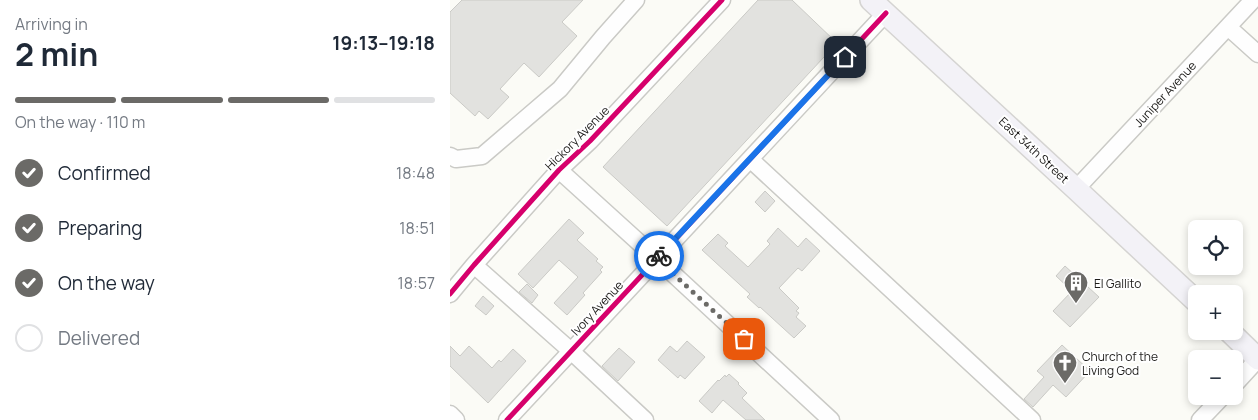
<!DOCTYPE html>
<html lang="en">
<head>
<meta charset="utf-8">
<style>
	body { margin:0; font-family:Manrope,sans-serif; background:#f6f6f7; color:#1f2937; height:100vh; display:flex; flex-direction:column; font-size:19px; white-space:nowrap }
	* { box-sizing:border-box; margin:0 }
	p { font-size:16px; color:#747a83 }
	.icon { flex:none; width:28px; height:28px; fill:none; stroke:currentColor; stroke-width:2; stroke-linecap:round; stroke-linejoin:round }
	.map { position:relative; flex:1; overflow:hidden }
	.details { display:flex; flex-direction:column; background:#fff; width:450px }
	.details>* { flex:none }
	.fabs { position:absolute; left:738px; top:220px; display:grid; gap:10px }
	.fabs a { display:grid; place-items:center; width:55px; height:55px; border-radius:8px; background:#fff; box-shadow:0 2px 8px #0003; font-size:25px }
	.pin { position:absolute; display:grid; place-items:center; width:42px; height:42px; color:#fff; margin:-21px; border-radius:10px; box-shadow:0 2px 8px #0006 }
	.courier { position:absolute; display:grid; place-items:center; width:50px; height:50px; margin:-25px; border:4px solid #1a73e8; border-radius:50%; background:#fff; color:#222; box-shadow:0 1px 6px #0007 }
	.headline em { font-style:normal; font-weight:700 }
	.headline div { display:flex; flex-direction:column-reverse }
	.headline { display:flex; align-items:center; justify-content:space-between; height:85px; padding:0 15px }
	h1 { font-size:32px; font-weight:700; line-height:38px }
	.bar { display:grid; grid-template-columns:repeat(4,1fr); gap:8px 5px; align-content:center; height:60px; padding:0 15px }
	.bar i { height:6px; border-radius:4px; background:#e0e1e3 }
	.bar .active { background:#6b6a67 }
	.bar p { grid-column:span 4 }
	ol { padding:0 15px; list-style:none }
	li { display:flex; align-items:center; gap:15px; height:55px }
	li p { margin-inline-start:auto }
	li .icon { padding:5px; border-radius:50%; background:#6b6a67; color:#fff; stroke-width:4 }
	li:last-child { color:#747a83 }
	li i { width:28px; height:28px; border:2px solid #e0e1e3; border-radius:50% }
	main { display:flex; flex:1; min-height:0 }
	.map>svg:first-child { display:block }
</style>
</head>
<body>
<main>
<section class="details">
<div class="headline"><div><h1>2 min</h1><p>Arriving in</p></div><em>19:13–19:18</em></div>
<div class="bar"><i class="active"></i><i class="active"></i><i class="active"></i><i></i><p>On the way · 110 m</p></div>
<ol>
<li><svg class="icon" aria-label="check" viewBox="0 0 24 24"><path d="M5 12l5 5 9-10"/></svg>Confirmed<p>18:48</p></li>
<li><svg class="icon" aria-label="check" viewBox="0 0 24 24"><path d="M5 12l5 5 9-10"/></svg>Preparing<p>18:51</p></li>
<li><svg class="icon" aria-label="check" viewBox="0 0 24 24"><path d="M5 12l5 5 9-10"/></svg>On the way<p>18:57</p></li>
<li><i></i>Delivered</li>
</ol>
</section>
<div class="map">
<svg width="808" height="420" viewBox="0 0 808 420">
	<rect width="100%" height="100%" fill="#fbfbf6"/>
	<path fill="#e2e2df" stroke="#cacac6" d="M12 0H133L112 22 127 36 89 77 74 63 50 89 59 97 38 119 29 111 25 116 0 93V12Z
		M308 0H342L387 43 217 226 153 167Z
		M315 191 325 201 315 212 305 202Z
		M119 219 134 233 127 240 148 259 146 261 153 267 150 270 152 272 133 293 135 295 117 315 104 303 128 277 109 260 83 288 68 274Z
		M328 228 348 247 356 238 370 251 352 271 348 268 329 288 349 308 346 311 349 313 346 317 356 326 344 338 310 307 309 308 297 297 300 294 252 250 268 234 278 243 275 246 298 267 320 244 317 241Z
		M615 266 649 297 620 327 603 311 622 291 606 276Z
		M77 284 88 295 82 303 69 292Z
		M33 296 44 306 36 315 25 306Z
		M237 341 255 357 235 379 230 375 228 378 208 360 220 346 227 352Z
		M612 345 640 371 616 397 603 385 583 407 574 399 594 377 587 371Z
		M0 346 10 356 19 346 42 368 49 360 51 362 63 349 76 361 38 403 0 366Z
		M169 348 185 362 168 381 152 366Z
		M279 374 289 383 288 384 297 393 292 398 315 420H296L273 400 262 413 249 401 268 380 269 381 275 375 276 377Z"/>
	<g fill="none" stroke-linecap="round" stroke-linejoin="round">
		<defs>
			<path id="minor" d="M778 27 808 54
				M0 156 6 159 32 156 110 89 153 37 186 0
				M300 159 582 420
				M109 170 206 258 381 420
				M626 189 803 0
				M24 265 121 351 195 420
				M0 294 24 265 109 170 140 141 272 0
				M784 385 808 359
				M0 414 6 420
				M57 420 436 13
				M750 420 773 396"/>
			<path id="major" d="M421 0 626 189 746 301
				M779 331 808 359"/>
		</defs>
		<use href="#minor" stroke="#cacac6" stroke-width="19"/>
		<use href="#major" stroke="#d5d4d2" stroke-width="24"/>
		<use href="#minor" stroke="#fefefe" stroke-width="16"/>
		<use href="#major" stroke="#f3f2f7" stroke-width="21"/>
		<defs>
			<path id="cycleway" d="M0 294 24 265 109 170 140 141 272 0
				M57 420 436 13"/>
		</defs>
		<use href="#cycleway" stroke="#fff" stroke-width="8"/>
		<use href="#cycleway" stroke="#d6006c" stroke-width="5"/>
	</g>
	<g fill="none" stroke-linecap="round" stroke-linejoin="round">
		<path stroke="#6b6a67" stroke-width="5" stroke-dasharray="0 9" d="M209 256 206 258 294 339"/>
		<path stroke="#1a73e8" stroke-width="6" d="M209 256 395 57"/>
	</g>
	<defs>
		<symbol id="building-pin" viewBox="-11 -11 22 30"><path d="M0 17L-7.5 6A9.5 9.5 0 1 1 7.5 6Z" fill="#6b6a67" stroke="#fff"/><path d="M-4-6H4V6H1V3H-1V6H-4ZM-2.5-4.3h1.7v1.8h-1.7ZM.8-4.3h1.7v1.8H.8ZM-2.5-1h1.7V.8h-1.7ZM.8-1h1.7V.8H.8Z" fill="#fff"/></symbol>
		<symbol id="church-pin" viewBox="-11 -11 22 30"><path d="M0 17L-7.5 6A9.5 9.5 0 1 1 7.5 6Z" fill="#6b6a67" stroke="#fff"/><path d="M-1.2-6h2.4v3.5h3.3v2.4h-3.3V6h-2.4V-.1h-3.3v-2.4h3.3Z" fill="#fff"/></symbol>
	</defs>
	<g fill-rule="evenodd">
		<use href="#building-pin" x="612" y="269" width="28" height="38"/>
		<use href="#church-pin" x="601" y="349" width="28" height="38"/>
	</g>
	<g text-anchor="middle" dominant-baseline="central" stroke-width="4" stroke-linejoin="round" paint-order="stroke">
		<g font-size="12" fill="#1d1c1a" stroke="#fff">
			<text transform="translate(715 94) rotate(-47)">Juniper Avenue</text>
			<text transform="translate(127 138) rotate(-45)">Hickory Avenue</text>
			<text transform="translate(584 150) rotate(43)">East 34th Street</text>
			<text transform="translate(147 308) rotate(-47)">Ivory Avenue</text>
		</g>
		<g font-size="12" fill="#1d1c1a" stroke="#fff" text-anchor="start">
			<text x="644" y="283">El Gallito</text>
			<text x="632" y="356">Church of the<tspan x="632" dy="14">Living God</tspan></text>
		</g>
	</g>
</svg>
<div class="fabs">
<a><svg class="icon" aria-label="locate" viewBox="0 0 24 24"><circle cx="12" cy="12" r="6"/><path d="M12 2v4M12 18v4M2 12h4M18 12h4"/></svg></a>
<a>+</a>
<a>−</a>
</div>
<div class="pin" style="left:294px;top:339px;background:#ea580c"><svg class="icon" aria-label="bag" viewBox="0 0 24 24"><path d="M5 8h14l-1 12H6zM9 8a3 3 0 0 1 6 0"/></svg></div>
<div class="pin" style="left:395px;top:57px;background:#1f2937"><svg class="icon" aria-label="home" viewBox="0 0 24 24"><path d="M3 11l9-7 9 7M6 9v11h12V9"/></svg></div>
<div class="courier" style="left:209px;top:256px"><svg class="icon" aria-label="bike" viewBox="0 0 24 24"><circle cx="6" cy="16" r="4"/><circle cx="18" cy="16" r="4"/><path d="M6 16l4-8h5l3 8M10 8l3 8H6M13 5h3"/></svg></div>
</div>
</main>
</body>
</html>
